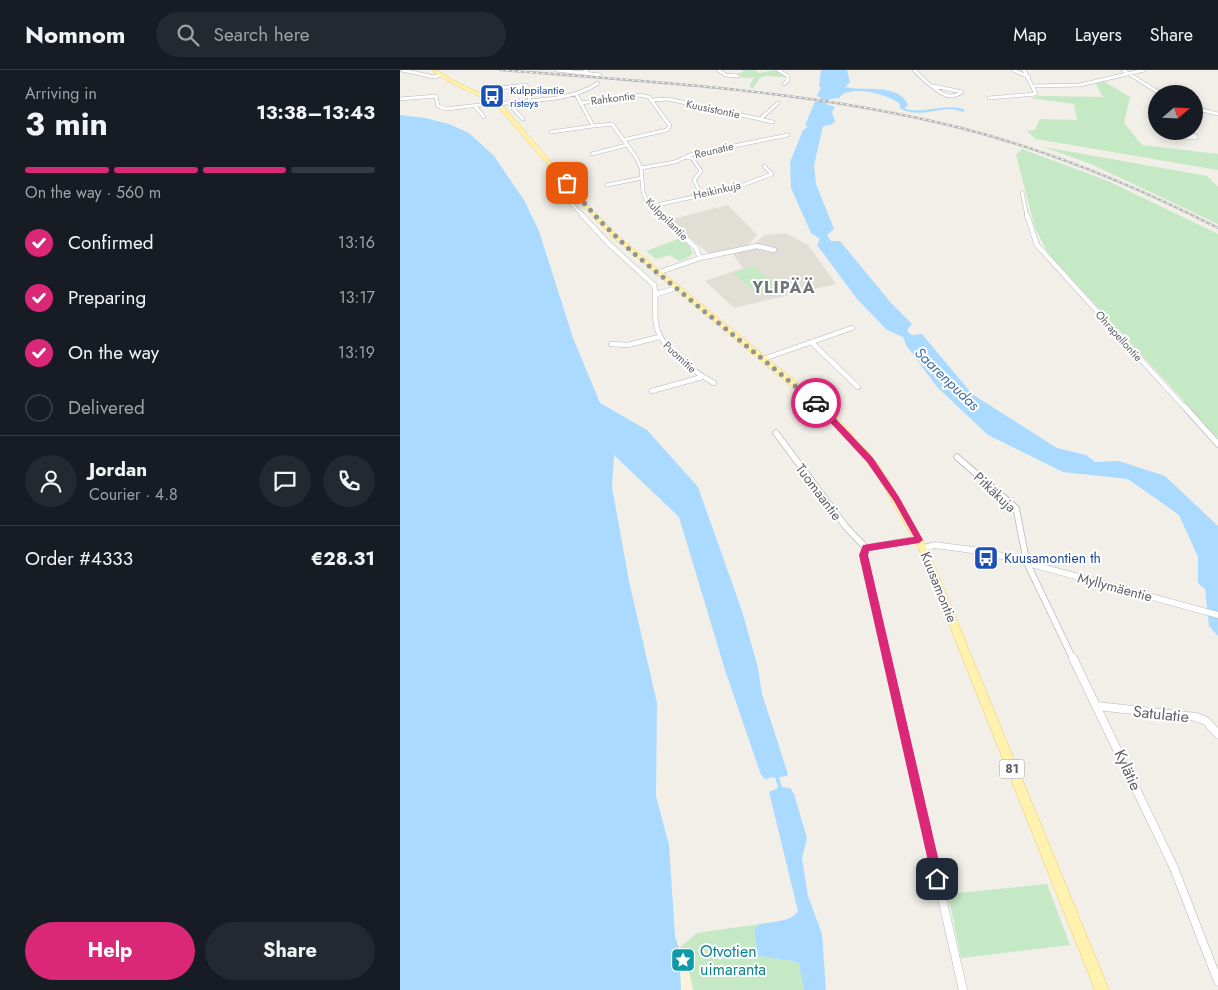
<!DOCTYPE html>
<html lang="en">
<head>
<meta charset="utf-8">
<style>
	body { margin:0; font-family:Jost,sans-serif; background:#242831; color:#f1f3f6; height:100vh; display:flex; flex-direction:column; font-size:19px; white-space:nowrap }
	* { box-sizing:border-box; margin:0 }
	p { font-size:16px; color:#9ea1a6 }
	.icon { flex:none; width:28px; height:28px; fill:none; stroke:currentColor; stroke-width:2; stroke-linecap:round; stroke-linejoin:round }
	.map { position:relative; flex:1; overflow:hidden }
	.sheet { display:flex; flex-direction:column; background:#171b24; width:400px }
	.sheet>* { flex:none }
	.needle { width:32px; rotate:71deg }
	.buttons { position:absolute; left:748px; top:15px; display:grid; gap:10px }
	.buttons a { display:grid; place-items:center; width:55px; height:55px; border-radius:50%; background:#171b24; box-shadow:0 2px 8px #0003; font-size:25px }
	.pin { position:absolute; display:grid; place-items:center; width:42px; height:42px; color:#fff; margin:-21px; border-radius:10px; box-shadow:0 2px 8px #0006 }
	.courier { position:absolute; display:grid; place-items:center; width:50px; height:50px; margin:-25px; border:4px solid #db2777; border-radius:50%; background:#fff; color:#222; box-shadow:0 1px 6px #0007 }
	.head em { font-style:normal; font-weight:700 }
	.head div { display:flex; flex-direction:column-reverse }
	.head { display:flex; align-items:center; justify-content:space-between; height:85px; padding:0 25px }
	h1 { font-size:32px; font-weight:700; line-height:38px }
	.bar { display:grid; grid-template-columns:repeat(4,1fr); gap:8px 5px; align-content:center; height:60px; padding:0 25px }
	.bar i { height:6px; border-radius:4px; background:#363941 }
	.bar .selected { background:#db2777 }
	.bar p { grid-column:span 4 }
	.line { display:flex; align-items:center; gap:12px; padding:0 25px; border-top:1px solid #363941 }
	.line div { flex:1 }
	.round { display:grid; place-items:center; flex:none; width:52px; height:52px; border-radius:26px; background:#242831 }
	ol { padding:0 25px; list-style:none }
	li { display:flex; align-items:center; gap:15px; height:55px }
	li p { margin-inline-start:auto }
	li .icon { padding:5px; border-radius:50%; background:#db2777; color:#fff; stroke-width:4 }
	li:last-child { color:#9ea1a6 }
	li i { width:28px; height:28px; border:2px solid #363941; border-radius:50% }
	.primary-button { display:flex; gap:10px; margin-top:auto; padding:10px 25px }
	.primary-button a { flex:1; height:58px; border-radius:30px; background:#db2777; color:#fff; font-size:20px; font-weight:700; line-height:58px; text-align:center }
	.primary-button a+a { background:#242831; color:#f1f3f6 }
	header { display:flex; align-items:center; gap:30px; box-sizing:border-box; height:70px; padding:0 25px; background:#171b24; border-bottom:1px solid #363941 }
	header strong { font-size:24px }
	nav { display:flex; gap:28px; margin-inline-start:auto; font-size:18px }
	.search { width:350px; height:45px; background:#242831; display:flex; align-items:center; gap:12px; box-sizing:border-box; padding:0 18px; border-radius:28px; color:#9ea1a6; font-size:19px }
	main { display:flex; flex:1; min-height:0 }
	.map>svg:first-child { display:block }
</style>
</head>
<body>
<header>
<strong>Nomnom</strong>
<div class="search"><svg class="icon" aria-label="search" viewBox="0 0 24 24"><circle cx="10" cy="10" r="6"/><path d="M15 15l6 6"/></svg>Search here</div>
<nav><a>Map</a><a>Layers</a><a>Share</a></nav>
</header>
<main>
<section class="sheet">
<div class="head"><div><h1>3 min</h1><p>Arriving in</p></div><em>13:38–13:43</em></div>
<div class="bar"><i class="selected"></i><i class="selected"></i><i class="selected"></i><i></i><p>On the way · 560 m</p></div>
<ol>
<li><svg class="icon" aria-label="check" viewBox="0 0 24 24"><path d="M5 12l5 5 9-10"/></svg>Confirmed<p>13:16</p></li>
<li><svg class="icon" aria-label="check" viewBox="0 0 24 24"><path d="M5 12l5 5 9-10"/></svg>Preparing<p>13:17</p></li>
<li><svg class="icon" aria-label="check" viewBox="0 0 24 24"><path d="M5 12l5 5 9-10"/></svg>On the way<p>13:19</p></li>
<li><i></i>Delivered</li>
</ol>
<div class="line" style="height:90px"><a class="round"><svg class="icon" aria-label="person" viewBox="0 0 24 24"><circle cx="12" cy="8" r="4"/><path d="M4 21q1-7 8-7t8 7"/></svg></a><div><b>Jordan</b><p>Courier · 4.8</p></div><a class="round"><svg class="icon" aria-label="chat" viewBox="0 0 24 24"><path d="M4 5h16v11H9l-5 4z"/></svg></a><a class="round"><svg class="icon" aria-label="phone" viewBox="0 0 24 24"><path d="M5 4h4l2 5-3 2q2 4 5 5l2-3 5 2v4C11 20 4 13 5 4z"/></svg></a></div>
<div class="line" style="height:65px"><div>Order #4333</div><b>€28.31</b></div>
<div class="primary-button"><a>Help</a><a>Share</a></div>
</section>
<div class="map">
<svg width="818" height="920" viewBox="0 0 818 920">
	<rect width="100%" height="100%" fill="#f1efe8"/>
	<path fill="#e1ded6" d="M328 135 357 165 347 176 309 184 269 150Z
		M386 163 408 175 436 214 334 238 305 211 343 198 332 183 350 179 364 165Z"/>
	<path fill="#c5e8c5" d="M342 0H355L359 3 375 0 386 7 366 6 360 8 353 18 349 17 354 7 343 8 338 3 344 2Z
		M703 11 730 27 724 53 742 75 818 84V100L636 69 627 61 635 60 640 49 677 50 674 34 630 28 638 26 703 27 695 12Z
		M644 77 807 106 818 117V154L691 94Z
		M622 79 708 111 818 164V368L648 183 635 158 616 85Z
		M281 168 289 175 293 183 288 188 279 191 270 185 256 189 246 181Z
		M354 196 379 217 358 225 334 203Z
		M647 814 670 875 561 888 548 824Z
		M359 854 354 860 358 886 393 891 399 894 404 920H293L284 878H279L297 863Z"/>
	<path fill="#fbf3d9" d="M279 878H284L293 920H281Z"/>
	<path fill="#aadaff" d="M421 0H447L450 12 445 17C463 22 499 12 508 35L505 38 506 39C526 44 548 32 565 40L563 42C559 41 555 39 551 39 535 39 516 48 500 38V34C488 24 449 14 439 28L430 29 426 34 435 37 432 42 435 51 431 55 423 56 414 95 416 114 434 159 427 165 431 171H440L491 233 512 254 507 260 511 265 522 264 572 324 657 378 686 385 695 392 719 391 765 406 818 456V566L809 556 805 519 798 513V487L779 445 728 409 663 402 588 365 537 317 506 275 503 267 487 260 457 229 417 175 420 169 411 163 391 118 390 92 403 60 408 57 405 55 415 32 420 31 421 28 417 26 421 18 419 16Z
		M0 45 25 48 49 54 69 63 94 86 124 130 139 161 173 268 200 333 247 360 298 417 342 541 358 598 362 624 388 704 387 706 379 707 382 717 390 718 394 724 407 768 402 788 408 826 422 864 426 920H404L399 894 393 891 358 886 354 860 359 854C370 852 392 852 398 841L369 722 378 718 375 707 365 709 361 705 325 600 279 447 214 385 212 417 229 511 257 633 256 726 269 775 275 866 279 878 281 920H0Z"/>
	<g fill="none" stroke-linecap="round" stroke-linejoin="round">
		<defs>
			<path id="street-far3" d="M2 0 34 7 40 5
				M156 0 183 3
				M187 0 183 3 200 5
				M318 0 326 5 338 6
				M378 0 388 6V10L384 14
				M514 0C521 7 540 26 550 26 554 26 559 24 562 22L534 16
				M613 0 629 7
				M723 0 761 24
				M633 16 680 15 744 0
				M99 18 126 15 130 30
				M176 24 193 56 212 54 236 87 241 98 243 122 247 132 262 146
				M589 28 636 24 624 0
				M0 29 36 26 38 36 46 39 96 33
				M252 30 268 29 373 52
				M108 33 123 49
				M181 33 239 25 249 27 270 56 267 60 223 70
				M99 34C131 29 171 32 198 13
				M75 36 84 47
				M794 38 818 44
				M756 41 753 43V50L756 54
				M360 49 378 33
				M764 61 768 63
				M151 62 193 56
				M768 63 796 66V68H783Z
				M192 84 227 75
				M288 88H292L301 101 294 110 301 124
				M241 98 275 92 290 85 388 65
				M167 113 159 116 158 119 183 146
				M207 115 242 108
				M622 122 627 146
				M252 136 335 118 372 104 364 96"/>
			<path id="street-far2" d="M182 145 209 174 254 215C257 228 254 241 256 254 260 280 293 301 314 313
				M627 145 637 175 785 338
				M300 188 357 176 374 180
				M257 203 300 188 296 178 261 145
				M257 224 276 218
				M411 272 458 317
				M211 274 228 275 259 267
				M363 289 452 258
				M252 321 302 307"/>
			<path id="street-far1" d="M784 336 818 374
				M376 363 446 457 466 478 519 469
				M557 387 616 438 627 493 673 589
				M466 478 464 485 488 589"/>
			<path id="street" d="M487 588 563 920
				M673 588 774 798 818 911
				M697 636 796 647 806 651 818 664"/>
			<path id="secondary" d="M535 472 587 479 818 542V548L587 485 535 478 523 481 520 480 519 478 520 476Z"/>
			<path id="primary" d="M32 0C40 0 46 7 53 10 70 19 87 25 103 36L186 133 217 165 405 319 439 350 473 388 486 406 527 478 709 920H695L519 479 480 410 467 392 433 354 399 323 213 167 182 135 99 38C78 22 51 17 32 0Z"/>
		</defs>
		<use href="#street-far3" stroke="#b5b8bc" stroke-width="4"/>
		<use href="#street-far2" stroke="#b5b8bc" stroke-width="5.5"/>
		<use href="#street-far1" stroke="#b5b8bc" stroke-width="7"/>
		<use href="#street" stroke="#b5b8bc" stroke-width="9"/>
		<use href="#secondary" stroke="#b6babf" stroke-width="1"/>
		<use href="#primary" stroke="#f2c960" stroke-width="1"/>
		<use href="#street-far3" stroke="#fff" stroke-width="3"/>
		<use href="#street-far2" stroke="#fff" stroke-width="4.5"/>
		<use href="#street-far1" stroke="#fff" stroke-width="5.5"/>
		<use href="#street" stroke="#fff" stroke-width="8"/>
		<use href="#secondary" fill="#fff" fill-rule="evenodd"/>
		<use href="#primary" fill="#fff2af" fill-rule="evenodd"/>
		<defs>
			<path id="rail" d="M100 0C254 12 410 20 561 58 651 81 736 116 818 158"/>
		</defs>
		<use href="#rail" stroke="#b6b7b8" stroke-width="2.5"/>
		<use href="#rail" stroke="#fff" stroke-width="1" stroke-dasharray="3" stroke-linecap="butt"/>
	</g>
	<path fill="#db2777" d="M414 331H419L473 388 499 427 523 470 519 473 469 481 468 485 543 809 541 813 537 814 533 813 532 809 459 485 463 475 514 467 494 431 467 392 414 335Z"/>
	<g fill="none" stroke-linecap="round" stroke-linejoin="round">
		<path stroke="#929495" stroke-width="5" stroke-dasharray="0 9" d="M167 113 199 150 231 181 416 333"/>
	</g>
	<defs>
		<symbol id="bus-square" viewBox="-11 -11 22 22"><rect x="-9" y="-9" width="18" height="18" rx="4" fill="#1a4fb4" stroke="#fff"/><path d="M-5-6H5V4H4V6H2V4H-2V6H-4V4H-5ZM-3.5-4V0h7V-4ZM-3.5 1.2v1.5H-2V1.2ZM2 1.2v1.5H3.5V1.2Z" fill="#fff"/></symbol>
		<symbol id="sight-square" viewBox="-11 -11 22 22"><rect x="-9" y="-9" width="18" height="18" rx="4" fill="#0f9aa8" stroke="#fff"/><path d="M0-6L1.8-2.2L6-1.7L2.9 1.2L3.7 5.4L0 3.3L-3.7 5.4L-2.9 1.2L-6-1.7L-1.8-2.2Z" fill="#fff"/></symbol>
	</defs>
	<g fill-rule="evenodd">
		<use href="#bus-square" x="78" y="12" width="28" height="28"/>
		<use href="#bus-square" x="572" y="474" width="28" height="28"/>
		<use href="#sight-square" x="269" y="876" width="28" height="28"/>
	</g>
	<g text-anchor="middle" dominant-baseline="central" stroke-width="4" stroke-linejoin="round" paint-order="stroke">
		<g font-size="11" fill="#164399" stroke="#fff" text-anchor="start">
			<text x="110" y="20">Kulppilantie<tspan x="110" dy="13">risteys</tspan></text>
		</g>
		<g font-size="11" fill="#5f6368" stroke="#fff">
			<text transform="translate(213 28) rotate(-7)">Rahkontie</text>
			<text transform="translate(313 39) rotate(12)">Kuusistontie</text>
			<text transform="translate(314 80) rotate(-13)">Reunatie</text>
			<text transform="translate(317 120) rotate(-13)">Heikinkuja</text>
			<text transform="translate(267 149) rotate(45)">Kulppilantie</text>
			<text transform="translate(719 266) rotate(48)">Ohrapellontie</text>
			<text transform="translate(280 287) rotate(43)">Puomitie</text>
		</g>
		<rect fill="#fff" stroke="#8f9295" stroke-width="1" x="599.5" y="689.5" width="25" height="19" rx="4"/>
		<g font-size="12" font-weight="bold" fill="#5f6368">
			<text x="612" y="699">81</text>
		</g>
		<g font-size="14" fill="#5f6368" stroke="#fff">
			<text transform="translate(419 422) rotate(53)">Tuomaantie</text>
			<text transform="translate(595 422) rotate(43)">Pitkäkuja</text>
			<text transform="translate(539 517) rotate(68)">Kuusamontie</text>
			<text transform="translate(715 517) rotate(15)">Myllymäentie</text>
		</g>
		<g font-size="14" fill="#164399" stroke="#fff" text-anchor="start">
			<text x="604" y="488">Kuusamontien th</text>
		</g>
		<g font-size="15" font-style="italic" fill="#4174aa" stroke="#fff">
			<text transform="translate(547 309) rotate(44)">Saarenpudas</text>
		</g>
		<g font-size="16" font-weight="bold" letter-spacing="1" fill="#70757a" stroke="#fff">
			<text x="384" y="217">YLIPÄÄ</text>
		</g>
		<g font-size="16" fill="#5f6368" stroke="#fff">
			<text transform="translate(761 644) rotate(6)">Satulatie</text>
			<text transform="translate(728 700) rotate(65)">Kylätie</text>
		</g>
		<g font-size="16" fill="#0d838f" stroke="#fff" text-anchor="start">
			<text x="300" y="881">Otvotien<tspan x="300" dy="18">uimaranta</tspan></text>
		</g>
	</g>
</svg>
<div class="buttons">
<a><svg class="needle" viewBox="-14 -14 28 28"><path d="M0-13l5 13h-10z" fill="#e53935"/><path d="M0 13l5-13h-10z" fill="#9ea1a6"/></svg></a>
</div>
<div class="pin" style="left:167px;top:113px;background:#ea580c"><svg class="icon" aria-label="bag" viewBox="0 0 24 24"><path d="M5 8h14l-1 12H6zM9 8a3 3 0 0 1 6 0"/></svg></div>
<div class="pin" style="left:537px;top:809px;background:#1f2937"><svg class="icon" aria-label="home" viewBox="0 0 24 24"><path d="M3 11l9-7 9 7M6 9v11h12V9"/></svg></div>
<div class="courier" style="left:416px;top:333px"><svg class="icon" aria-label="car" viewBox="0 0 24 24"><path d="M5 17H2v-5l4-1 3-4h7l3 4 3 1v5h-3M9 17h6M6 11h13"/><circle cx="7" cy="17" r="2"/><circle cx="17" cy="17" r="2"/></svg></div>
</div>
</main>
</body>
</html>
